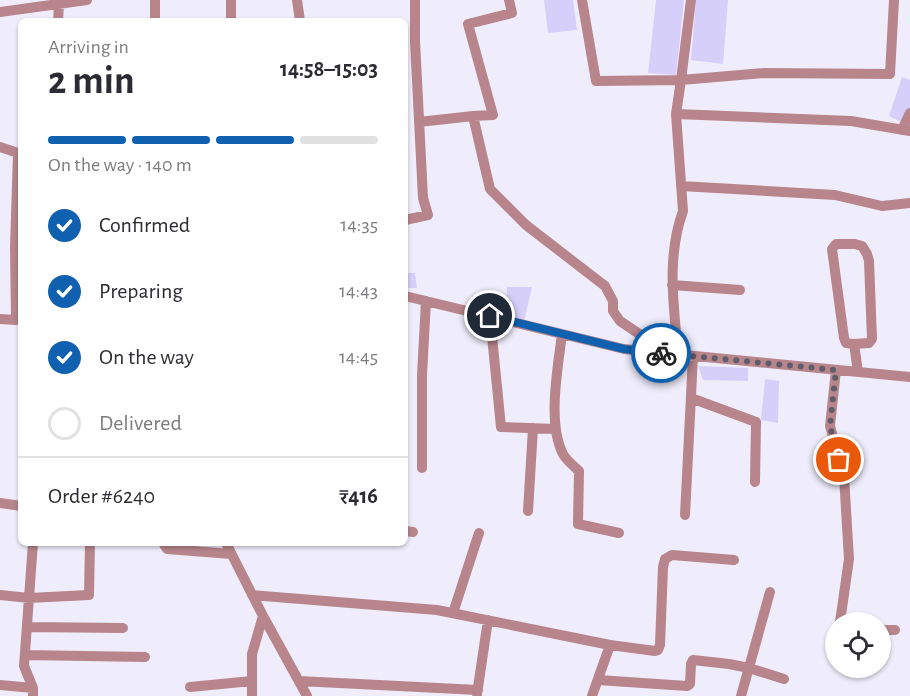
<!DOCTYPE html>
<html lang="en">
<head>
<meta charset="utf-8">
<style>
	body { margin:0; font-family:"Alegreya Sans",sans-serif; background:#f7f7f7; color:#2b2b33; height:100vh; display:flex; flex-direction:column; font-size:22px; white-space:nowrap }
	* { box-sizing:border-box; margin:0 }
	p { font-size:20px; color:#7c7c81 }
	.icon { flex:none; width:33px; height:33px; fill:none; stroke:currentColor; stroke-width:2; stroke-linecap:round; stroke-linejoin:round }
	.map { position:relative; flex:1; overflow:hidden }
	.sheet { position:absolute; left:18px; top:18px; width:390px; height:528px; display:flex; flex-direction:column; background:#fff; border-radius:9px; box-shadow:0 2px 4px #0004 }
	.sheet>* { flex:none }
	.tools { position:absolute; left:825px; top:612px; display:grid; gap:12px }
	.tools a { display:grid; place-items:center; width:66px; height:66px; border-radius:50%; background:#fff; box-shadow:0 2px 4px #0004; font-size:30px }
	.pin { position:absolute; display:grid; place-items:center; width:51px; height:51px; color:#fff; margin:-26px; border:3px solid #fff; border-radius:50%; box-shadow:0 2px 6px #0007 }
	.courier { position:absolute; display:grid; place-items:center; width:60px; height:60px; margin:-30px; border:4px solid #0f61af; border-radius:50%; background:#fff; color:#222; box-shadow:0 2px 8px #0007 }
	.head em { font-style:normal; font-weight:700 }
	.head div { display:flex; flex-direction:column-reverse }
	.head { display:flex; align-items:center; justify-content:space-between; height:102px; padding:0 30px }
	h1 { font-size:39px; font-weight:700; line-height:45px }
	.bar { display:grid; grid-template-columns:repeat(4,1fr); gap:9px 6px; align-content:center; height:72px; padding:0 30px }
	.bar i { height:8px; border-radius:4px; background:#e1e1e2 }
	.bar .current { background:#0f61af }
	.bar p { grid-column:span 4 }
	.line { display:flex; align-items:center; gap:15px; padding:0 30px; border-top:2px solid #e1e1e2 }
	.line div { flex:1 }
	ol { padding:0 30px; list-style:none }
	li { display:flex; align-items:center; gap:18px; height:66px }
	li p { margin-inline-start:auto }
	li .icon { padding:6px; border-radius:50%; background:#0f61af; color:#fff; stroke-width:4 }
	li:last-child { color:#7c7c81 }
	li i { width:33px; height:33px; border:3px solid #e1e1e2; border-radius:50% }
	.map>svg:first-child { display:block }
</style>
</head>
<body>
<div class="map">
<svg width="910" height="696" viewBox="0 0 910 696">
	<rect width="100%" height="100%" fill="#efedfb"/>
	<path fill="#d6cffa" d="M544 0H573L577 30 548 33Z
		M656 0H684L676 75 648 73Z
		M696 0H728L723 64 691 60Z
		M902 77 910 80V126L889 116Z
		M405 273H415L417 288H405Z
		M507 287H532L524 321 506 314Z
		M698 366 748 368V381L703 380Z
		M765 379 779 381 778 423 761 420Z"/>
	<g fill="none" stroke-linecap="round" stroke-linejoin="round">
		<path stroke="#b7858b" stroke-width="10" d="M155 0V21
			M297 0 300 21
			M582 0 596 81 681 80 676 114 683 211C666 258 674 307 678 354
			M691 0 681 80 764 73 890 74 894 0
			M0 12 87 0
			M58 21 59 4
			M231 21V0
			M676 114 851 121 910 131
			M473 116 490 189 526 225 605 286 613 301V311L620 321 666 352
			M419 122 473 116 493 115 468 24 512 13 509 0
			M902 130 910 113
			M0 147 21 154
			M18 153 15 248 16 320 21 317
			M681 186 835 195 882 206 910 203
			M405 220 428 215 423 198 415 41V0
			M672 285 740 290
			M405 296 624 349 910 377
			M490 316 501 427 555 429
			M0 319 16 320
			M562 334C558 367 547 423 563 454 566 460 574 466 579 471L578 524 619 533
			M854 344 846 343 844 338 832 249 836 244H855L862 246 867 254 869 261 872 339 869 343 854 344 858 372
			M836 370 830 426 844 476 849 559 840 622
			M691 398 756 422 755 482
			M422 468V375L426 301
			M0 503 21 506
			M528 511 533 428
			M685 515 693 356
			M405 531 413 532
			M163 543 167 549 231 554
			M226 543 263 616 307 696
			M0 595 29 598 89 595 90 543
			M252 595 437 610 610 645 592 696
			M453 613 479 533
			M27 627 123 628
			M880 630H895
			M610 645 655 651 658 650 660 645 663 567 665 559 672 555 734 560
			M25 655 145 657
			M598 680 687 686 690 684 691 664 693 660 729 664 749 668 784 679
			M299 681 478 690
			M0 685 33 688
			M190 687 252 681
			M477 694 488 620
			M33 696V688L24 666 33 543
			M252 696V654L263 616
			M741 696 770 592"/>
	</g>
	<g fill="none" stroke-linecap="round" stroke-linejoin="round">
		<path stroke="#5f5d6a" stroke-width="6" stroke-dasharray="0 10.8" d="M661 353 836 370 830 426 839 460"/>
		<path stroke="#0f61af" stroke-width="8" d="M490 316 624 349 661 353"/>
	</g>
</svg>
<div class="tools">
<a><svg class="icon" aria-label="locate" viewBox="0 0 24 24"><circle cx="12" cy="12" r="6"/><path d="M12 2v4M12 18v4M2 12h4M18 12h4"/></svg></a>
</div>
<div class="pin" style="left:839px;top:460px;background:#ea580c"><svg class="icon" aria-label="bag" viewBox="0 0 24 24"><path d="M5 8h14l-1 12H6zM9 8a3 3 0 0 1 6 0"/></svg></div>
<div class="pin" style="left:490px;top:316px;background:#1f2937"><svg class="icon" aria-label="home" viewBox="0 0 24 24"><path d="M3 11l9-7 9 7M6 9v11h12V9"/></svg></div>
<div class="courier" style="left:661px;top:353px"><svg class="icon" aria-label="bike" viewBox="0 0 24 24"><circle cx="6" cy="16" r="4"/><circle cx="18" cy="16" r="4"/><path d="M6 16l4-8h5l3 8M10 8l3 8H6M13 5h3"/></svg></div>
<section class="sheet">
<div class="head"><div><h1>2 min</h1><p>Arriving in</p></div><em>14:58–15:03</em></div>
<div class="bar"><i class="current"></i><i class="current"></i><i class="current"></i><i></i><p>On the way · 140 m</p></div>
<ol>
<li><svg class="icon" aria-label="check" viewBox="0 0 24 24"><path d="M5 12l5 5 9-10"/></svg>Confirmed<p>14:35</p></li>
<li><svg class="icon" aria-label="check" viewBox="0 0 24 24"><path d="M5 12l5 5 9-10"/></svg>Preparing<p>14:43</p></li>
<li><svg class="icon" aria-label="check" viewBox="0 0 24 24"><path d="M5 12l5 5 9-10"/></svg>On the way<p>14:45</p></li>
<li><i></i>Delivered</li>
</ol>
<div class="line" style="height:78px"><div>Order #6240</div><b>₹416</b></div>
</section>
</div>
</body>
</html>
